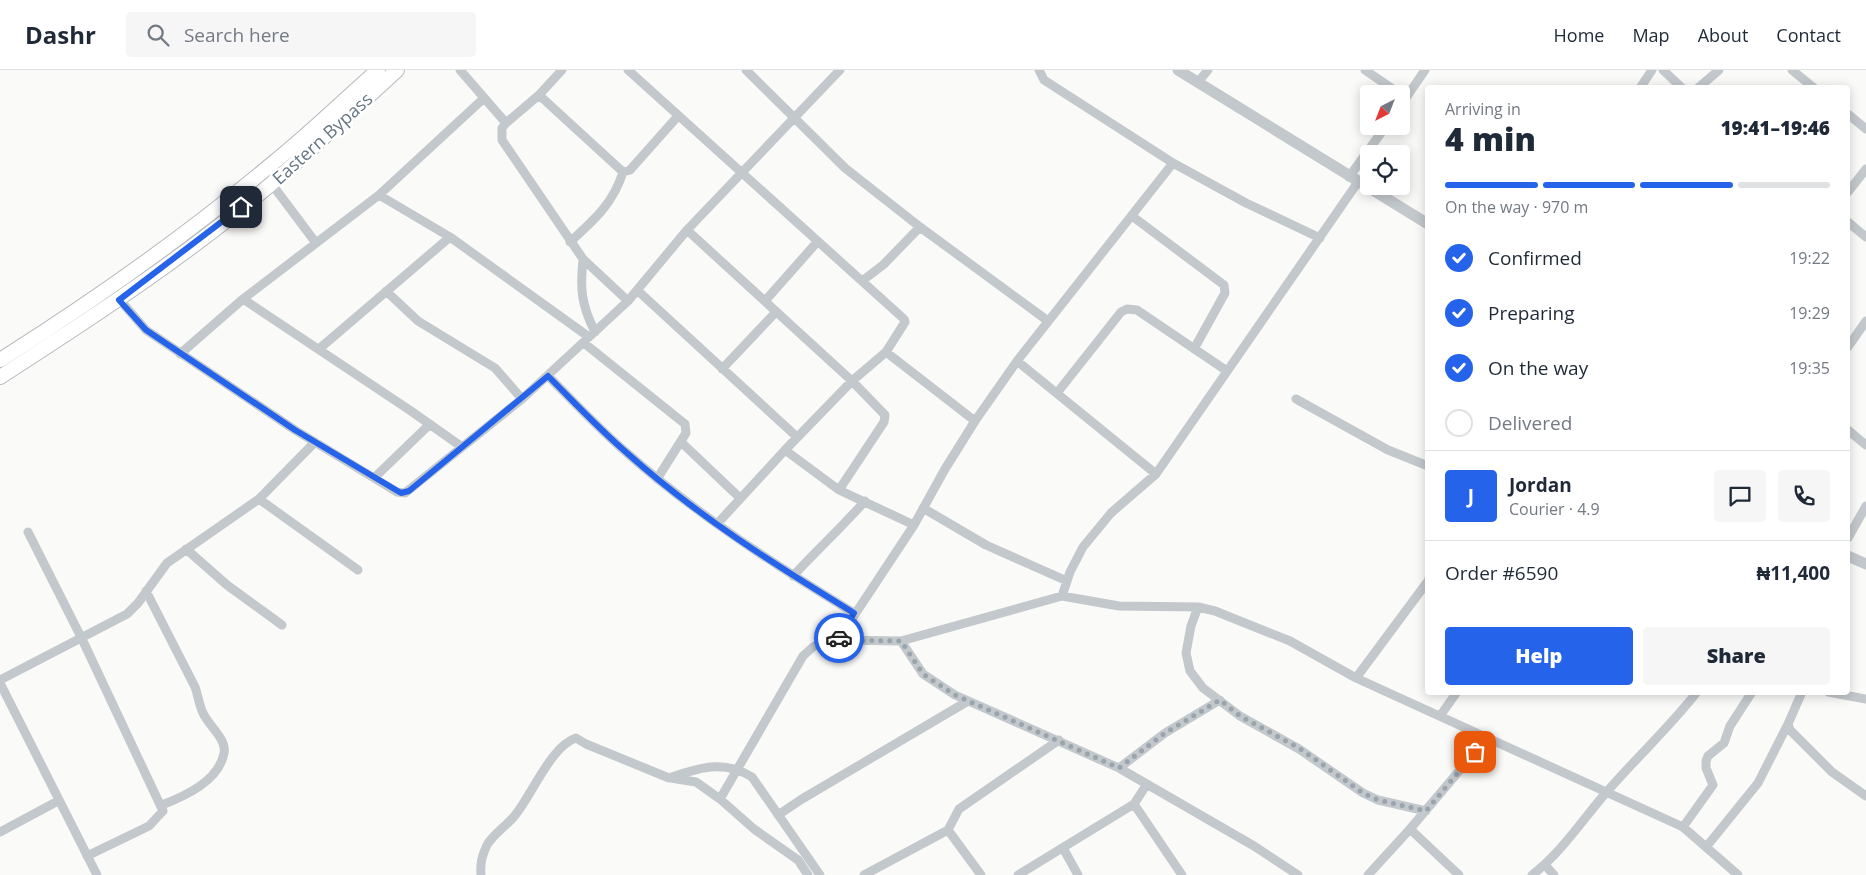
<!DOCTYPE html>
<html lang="en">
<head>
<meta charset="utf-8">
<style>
	body { margin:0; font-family:"Open Sans",sans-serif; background:#f6f6f7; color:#1f2937; height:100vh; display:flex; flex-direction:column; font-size:19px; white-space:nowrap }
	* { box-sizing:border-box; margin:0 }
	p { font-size:16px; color:#747a83 }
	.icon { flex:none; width:28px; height:28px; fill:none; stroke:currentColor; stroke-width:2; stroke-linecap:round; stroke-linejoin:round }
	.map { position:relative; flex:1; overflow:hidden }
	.details { position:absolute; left:1425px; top:15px; width:425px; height:610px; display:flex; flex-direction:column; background:#fff; border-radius:5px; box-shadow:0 2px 12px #0003 }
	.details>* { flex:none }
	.needle { width:32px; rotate:222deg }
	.controls { position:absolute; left:1360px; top:15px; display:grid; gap:10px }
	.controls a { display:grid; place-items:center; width:50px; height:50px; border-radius:5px; background:#fff; box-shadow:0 2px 12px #0003; font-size:25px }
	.pin { position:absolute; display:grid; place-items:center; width:42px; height:42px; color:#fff; margin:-21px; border-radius:10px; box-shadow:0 2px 8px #0006 }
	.courier { position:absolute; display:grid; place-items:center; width:50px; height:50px; margin:-25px; border:4px solid #2563eb; border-radius:50%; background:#fff; color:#222; box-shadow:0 1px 6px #0007 }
	.overview em { font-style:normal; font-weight:800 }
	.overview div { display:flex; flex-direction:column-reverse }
	.overview { display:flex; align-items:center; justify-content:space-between; height:85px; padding:0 20px }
	h1 { font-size:32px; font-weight:800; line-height:38px }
	.bar { display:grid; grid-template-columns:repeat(4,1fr); gap:8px 5px; align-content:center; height:60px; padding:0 20px }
	.bar i { height:6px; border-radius:4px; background:#e0e1e3 }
	.bar .selected { background:#2563eb }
	.bar p { grid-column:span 4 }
	.line { display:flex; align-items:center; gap:12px; padding:0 20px; border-top:1px solid #e0e1e3 }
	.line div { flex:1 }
	.round { display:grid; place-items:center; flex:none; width:52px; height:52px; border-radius:5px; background:#f6f6f7 }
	ol { padding:0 20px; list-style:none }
	li { display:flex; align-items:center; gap:15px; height:55px }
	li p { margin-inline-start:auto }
	li .icon { padding:5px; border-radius:50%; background:#2563eb; color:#fff; stroke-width:4 }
	li:last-child { color:#747a83 }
	li i { width:28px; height:28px; border:2px solid #e0e1e3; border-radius:50% }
	.action { display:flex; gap:10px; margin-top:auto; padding:10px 20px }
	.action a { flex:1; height:58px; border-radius:5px; background:#2563eb; color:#fff; font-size:20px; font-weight:800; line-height:58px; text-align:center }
	.action a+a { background:#f6f6f7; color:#1f2937 }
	header { display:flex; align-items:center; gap:30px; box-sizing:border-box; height:70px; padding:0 25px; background:#fff; border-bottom:1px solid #e0e1e3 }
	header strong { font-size:24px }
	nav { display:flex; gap:28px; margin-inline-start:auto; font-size:18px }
	.search { width:350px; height:45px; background:#f6f6f7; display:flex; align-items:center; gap:12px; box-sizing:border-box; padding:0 18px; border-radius:5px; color:#747a83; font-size:19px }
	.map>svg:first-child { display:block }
</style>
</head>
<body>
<header>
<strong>Dashr</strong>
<div class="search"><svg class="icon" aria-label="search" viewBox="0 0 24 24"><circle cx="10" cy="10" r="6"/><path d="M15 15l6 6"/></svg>Search here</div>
<nav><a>Home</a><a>Map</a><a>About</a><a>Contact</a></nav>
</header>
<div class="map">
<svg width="1866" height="805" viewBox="0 0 1866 805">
	<rect width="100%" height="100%" fill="#fafaf8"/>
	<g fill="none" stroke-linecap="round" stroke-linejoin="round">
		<defs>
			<path id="primary" d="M0 290C95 230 187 165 273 93 309 64 343 31 378 0
				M0 307C98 244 197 179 285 102 323 69 360 34 397 0"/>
		</defs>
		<use href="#primary" stroke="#b5babe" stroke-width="16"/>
		<path stroke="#c3c8cc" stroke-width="9" d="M460 0 506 53
			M562 0 539 25 506 53 502 58V70L583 189 628 231
			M628 0 904 249 905 252 886 282 852 311 785 380 717 454
			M746 0 845 98 920 157
			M1039 0 1044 10 1173 93 1246 133 1320 168
			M1365 0 1400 24
			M1663 0 1682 18
			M1792 0 1814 18
			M1199 11 1208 0
			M1640 18 1652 0
			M1698 18 1719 0
			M539 25 623 102 630 100 678 46
			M1401 35 1425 0
			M1848 44 1866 59
			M1349 107 1386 56
			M271 113 316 173
			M1848 122 1866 99
			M379 125 450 167 589 267
			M1132 146 1224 215 1225 223 1194 279
			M1848 152 1866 167
			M687 160 852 311 885 345 884 352 839 420
			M570 172C594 150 613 134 623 102
			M583 189C580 219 581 234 595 262
			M862 211 883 195 920 157 1048 251
			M637 220 797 367
			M386 221 418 251 495 298 522 329
			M119 229 146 260 295 360 397 422 405 423 522 329 628 231 687 160 840 0
			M243 229 411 341 462 377
			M765 231 818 171
			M584 273 685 354 686 363 657 409
			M1848 277 1866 251
			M319 279 450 167
			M886 282 975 351
			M180 284 243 229 379 125 483 29
			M1017 291 1156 404
			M722 299 776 242
			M548 306C574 332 599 359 627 383 696 444 775 495 854 543
			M1057 323 1121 242 1127 239 1137 240 1227 301
			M1296 329 1388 380 1428 396
			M1848 360 1866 375
			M681 372 740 428
			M785 380 839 420 914 455
			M374 408 430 354
			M259 429 358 500
			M923 438 986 475 1067 511
			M28 462 82 569 163 741 149 756 87 786
			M1848 468 1866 436
			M186 479 227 515 282 555
			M793 506C817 480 842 457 865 431
			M146 521C162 553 179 585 195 617 198 625 199 635 203 643 208 655 227 669 224 683 219 711 185 726 162 735
			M1062 526 1070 502 1083 477 1111 443 1156 404 1358 112
			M1198 537 1191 556 1186 583 1190 601 1203 618 1240 646 1299 679 1363 723 1378 730 1426 741
			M838 570 914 455 945 399 975 351 1017 291 1173 93
			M901 571 923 604 955 625 1119 698 1254 776 1298 805
			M1356 608 1428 511
			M0 610 127 544 138 533 167 493 259 429 315 372
			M0 613 97 805
			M1802 622 1788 654 1790 660 1832 702 1866 726
			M1828 622 1866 629
			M1440 646 1457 622
			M1119 698 1165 663 1220 630
			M671 708 696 712 720 729 754 759 798 790 808 805
			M720 729 803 586 813 577 823 572 838 570 901 571 1062 526 1119 536 1198 537 1215 541 1290 571 1356 608 1683 757 1738 805
			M1134 734 1182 805
			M778 745 802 729 968 631
			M1683 757 1713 715 1706 698V691L1708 686 1724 673 1730 656 1752 622
			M948 760 959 739 1059 670
			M0 762 58 731
			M1707 776 1758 713 1788 654
			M1063 778 1078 805
			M1545 795 1554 805
			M481 805C480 793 482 786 487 775 494 763 508 755 516 744 532 724 552 675 576 668L586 674 669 708C698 698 724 689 752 707L820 805
			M864 805 948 760 981 805
			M1018 805 1134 734 1147 714
			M1368 805 1410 759
			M1459 805 1410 759 1487 668
			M1532 805C1560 784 1581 752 1604 725 1634 690 1668 659 1697 622"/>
		<path stroke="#c3c8cc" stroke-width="11" d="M1178 0 1428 154
			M1848 486 1866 494"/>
		<use href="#primary" stroke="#fff" stroke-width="14"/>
	</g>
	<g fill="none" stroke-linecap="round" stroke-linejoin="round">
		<path stroke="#99a4ac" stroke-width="5" stroke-dasharray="0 9" d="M839 568 838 570 901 571 923 604 955 625 1119 698 1165 663 1220 630 1240 646 1299 678 1363 723 1378 730 1426 741 1475 682"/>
		<path stroke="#2563eb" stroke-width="6" d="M241 137 119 230 146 260 295 360 401 423 409 421 548 306C574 332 599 359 627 383 696 445 775 495 854 543L839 568"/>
	</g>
	<g text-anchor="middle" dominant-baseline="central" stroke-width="5" stroke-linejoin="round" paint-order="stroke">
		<g font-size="18" fill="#657683" stroke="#fff">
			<text transform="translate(322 68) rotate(-42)">Eastern Bypass</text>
		</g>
	</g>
</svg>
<div class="controls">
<a><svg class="needle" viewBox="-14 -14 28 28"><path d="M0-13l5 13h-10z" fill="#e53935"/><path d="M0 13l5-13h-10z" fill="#747a83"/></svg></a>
<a><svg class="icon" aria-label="locate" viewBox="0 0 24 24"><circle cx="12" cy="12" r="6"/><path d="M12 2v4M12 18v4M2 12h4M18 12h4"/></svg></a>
</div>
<div class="pin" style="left:1475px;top:682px;background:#ea580c"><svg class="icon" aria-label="bag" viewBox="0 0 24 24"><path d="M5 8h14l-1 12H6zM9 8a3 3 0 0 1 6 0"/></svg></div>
<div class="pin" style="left:241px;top:137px;background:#1f2937"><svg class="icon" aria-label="home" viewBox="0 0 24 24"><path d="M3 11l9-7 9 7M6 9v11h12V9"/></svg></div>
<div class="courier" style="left:839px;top:568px"><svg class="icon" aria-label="car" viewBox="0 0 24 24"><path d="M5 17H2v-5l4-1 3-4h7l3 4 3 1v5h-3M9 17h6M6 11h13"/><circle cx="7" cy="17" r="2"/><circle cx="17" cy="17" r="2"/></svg></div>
<section class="details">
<div class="overview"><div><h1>4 min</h1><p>Arriving in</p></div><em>19:41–19:46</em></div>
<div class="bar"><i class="selected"></i><i class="selected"></i><i class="selected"></i><i></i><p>On the way · 970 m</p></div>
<ol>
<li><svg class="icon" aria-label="check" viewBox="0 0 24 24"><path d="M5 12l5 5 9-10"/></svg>Confirmed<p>19:22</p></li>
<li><svg class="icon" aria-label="check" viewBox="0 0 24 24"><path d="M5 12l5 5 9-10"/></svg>Preparing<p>19:29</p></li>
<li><svg class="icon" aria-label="check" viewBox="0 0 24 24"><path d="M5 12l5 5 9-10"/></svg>On the way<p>19:35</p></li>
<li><i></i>Delivered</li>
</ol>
<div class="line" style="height:90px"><b class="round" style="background:#2563eb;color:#fff">J</b><div><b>Jordan</b><p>Courier · 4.9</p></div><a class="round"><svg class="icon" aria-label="chat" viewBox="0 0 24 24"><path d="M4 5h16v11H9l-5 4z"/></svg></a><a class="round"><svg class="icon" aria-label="phone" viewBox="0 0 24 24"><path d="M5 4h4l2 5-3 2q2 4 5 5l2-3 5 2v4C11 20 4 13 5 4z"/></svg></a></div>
<div class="line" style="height:65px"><div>Order #6590</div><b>₦11,400</b></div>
<div class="action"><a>Help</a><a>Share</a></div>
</section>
</div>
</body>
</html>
